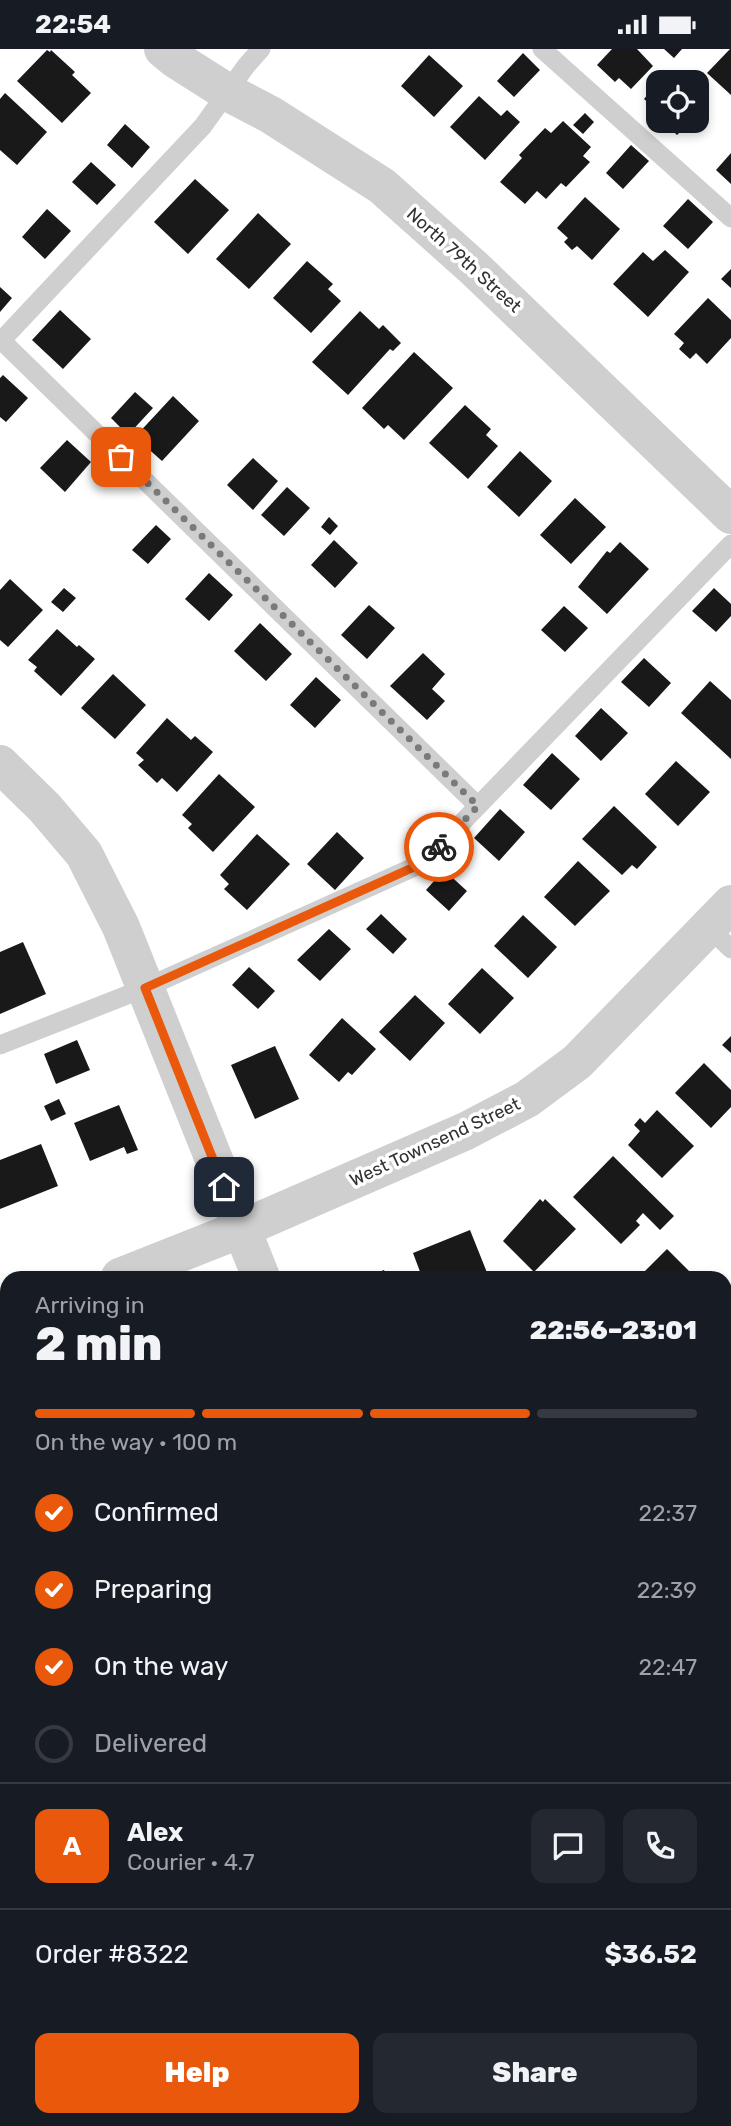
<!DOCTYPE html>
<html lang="en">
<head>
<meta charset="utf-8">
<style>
	body { margin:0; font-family:Rubik,sans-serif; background:#242831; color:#f1f3f6; height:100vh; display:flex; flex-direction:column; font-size:26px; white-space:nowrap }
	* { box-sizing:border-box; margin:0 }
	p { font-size:23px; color:#9ea1a6 }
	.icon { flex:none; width:38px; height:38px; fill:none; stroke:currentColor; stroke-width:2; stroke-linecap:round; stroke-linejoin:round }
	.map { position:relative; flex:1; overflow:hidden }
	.drawer { position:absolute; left:0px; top:1222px; width:732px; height:856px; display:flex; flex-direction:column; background:#171b24; border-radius:21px 21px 0 0; box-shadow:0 4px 10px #0003 }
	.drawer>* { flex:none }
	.buttons { position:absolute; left:646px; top:21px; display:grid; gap:14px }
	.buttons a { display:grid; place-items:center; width:63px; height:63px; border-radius:14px; background:#171b24; box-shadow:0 4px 10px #0003; font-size:35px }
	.pin { position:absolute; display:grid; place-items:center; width:60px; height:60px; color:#fff; margin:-30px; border-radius:14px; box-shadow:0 4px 10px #0006 }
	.courier { position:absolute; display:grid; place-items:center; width:70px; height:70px; margin:-35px; border:5px solid #ea580c; border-radius:50%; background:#fff; color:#222; box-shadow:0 2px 9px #0007 }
	.headline em { font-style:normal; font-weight:800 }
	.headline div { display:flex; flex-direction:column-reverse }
	.headline { display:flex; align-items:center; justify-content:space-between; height:119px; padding:0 35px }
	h1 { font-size:46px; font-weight:800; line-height:52px }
	.bar { display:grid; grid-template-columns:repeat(4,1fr); gap:10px 7px; align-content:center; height:84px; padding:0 35px }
	.bar i { height:9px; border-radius:5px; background:#363941 }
	.bar .on { background:#ea580c }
	.bar p { grid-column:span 4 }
	.line { display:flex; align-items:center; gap:18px; padding:0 35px; border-top:2px solid #363941 }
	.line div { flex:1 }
	.round { display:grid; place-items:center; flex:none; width:74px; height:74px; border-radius:14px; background:#242831 }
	ol { padding:0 35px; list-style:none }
	li { display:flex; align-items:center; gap:21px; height:77px }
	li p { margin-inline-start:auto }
	li .icon { padding:7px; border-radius:50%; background:#ea580c; color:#fff; stroke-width:4 }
	li:last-child { color:#9ea1a6 }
	li i { width:38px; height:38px; border:4px solid #363941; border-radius:50% }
	.action { display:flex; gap:14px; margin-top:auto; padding:14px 35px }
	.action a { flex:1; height:80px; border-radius:14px; background:#ea580c; color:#fff; font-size:28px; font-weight:800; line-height:80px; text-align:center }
	.action a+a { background:#242831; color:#f1f3f6 }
	.status { display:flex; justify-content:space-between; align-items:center; height:49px; padding:0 35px; background:#171b24; direction:ltr }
	.status svg { height:19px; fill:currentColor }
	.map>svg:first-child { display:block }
</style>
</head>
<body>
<div class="status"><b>22:54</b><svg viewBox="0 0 49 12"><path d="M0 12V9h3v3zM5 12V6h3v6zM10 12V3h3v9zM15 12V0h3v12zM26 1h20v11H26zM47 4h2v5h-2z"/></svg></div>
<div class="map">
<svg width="731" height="2077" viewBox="0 0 731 2077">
	<rect width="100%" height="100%" fill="#fff"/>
	<path fill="#191919" d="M612 0H637L653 17 631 40 619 29 615 33 597 16Z
		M664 0H682L674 9Z
		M730 0H731V46L707 24Z
		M47 1 50 3 51 1 75 23 72 26 91 44 62 74 17 32Z
		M523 4 540 21 514 48 497 32Z
		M429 6 463 37 434 68 401 37Z
		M654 38 658 42V57L655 60 644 50Z
		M5 44 47 83 17 116 0 101V50Z
		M479 47 501 67 507 61 520 73 485 111 450 78Z
		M585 64 594 73 583 85 573 76Z
		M563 72 591 98 583 107 590 113 566 138 561 134 546 150 537 142 525 155 500 133 522 109 519 106 545 79 551 84Z
		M663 72H691L677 86Z
		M125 75 150 98 132 119 107 96Z
		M631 96 649 112 623 140 606 124Z
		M731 104V135L716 121Z
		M91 113 116 136 97 156 72 133Z
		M195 130 229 161 188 205 154 173Z
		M585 148 620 180 592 211 577 197 572 201 564 193 568 189 557 179Z
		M688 150 713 173 688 200 663 177Z
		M47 160 71 182 45 210 22 188Z
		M258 164 291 195 249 240 216 210Z
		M665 201 689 223 648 268 613 235 643 203 653 212Z
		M307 212 333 235 328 240 341 252 311 284 273 249Z
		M731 220V239L721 230Z
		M0 238 12 249 0 263Z
		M708 249 731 271V289L707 315 696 304 690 310 679 300 684 294 674 285Z
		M60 261 91 290 63 320 32 291Z
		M360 262 379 280 383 276 401 294 393 302 390 300 348 346 312 313Z
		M414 303 453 339 404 391 388 376 384 380 362 359Z
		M3 326 28 349 6 373 0 368V329Z
		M135 343 153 359 128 386 111 369Z
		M173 347 199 372 162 412 135 388Z
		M465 356 491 380 486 386 498 397 468 430 429 394Z
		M67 391 91 413 65 443 40 419Z
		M520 402 552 432 519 468 487 438Z
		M253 409 278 432 253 461 227 436Z
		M287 438 310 459 284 487 261 466Z
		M575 449 606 478 571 515 540 486Z
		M329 468 338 477 330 486 321 478Z
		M156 476 171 490 148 515 132 501Z
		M334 491 358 514 335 539 311 516Z
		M620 493 649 520 607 565 578 538 607 502 610 504Z
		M209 524 233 546 209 572 185 550Z
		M10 530 43 561 8 598 0 591V541Z
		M64 539 76 549 63 563 51 553Z
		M714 539 731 555V567L716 583 692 562Z
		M369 556 395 579 367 610 341 586Z
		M564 557 588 579 565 603 541 581Z
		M260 574 292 605 266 632 234 602Z
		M57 580 77 598 79 596 95 610 61 647 34 622 37 618 28 611Z
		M423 604 445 625 432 640 445 652 427 671 390 637Z
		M644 609 671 634 649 658 621 633Z
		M113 625 146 656 115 690 81 659Z
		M316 628 341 651 315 679 290 656Z
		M710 632 731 651V710L681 664Z
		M601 659 628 684 601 712 575 687Z
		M167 669 191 691 195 687 213 703 177 743 162 729 157 734 138 716 144 711 136 704Z
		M552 704 580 730 551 761 523 736Z
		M676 712 710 743 678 777 645 745Z
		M219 725 255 758 213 803 188 779 192 775 182 766Z
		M614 757 657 798 637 820 632 816 622 826 582 790Z
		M500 760 525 783 499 812 474 789Z
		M337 783 364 809 335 841 307 815Z
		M257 785 290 815 247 861 224 840 229 835 220 826Z
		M578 812 610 842 575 877 544 848Z
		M444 821 467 842 449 862 426 841Z
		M381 865 407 890 393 905 366 880Z
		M523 866 557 898 528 929 494 897Z
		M329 880 351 900 320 932 297 911Z
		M23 893 46 945 0 965V903Z
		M249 918 275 942 258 960 232 936Z
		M482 919 514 949 480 985 448 955Z
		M415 946 445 974 410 1012 379 983Z
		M342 969 376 1000 352 1026 348 1023 339 1033 309 1006Z
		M731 987V1004L722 996Z
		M77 991 90 1021 56 1035 44 1005Z
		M275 997 299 1050 255 1070 231 1016Z
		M704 1014 731 1041V1058L711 1079 675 1044Z
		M59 1050 66 1065 51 1072 44 1057Z
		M119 1056 138 1101 127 1105 124 1098 90 1112 74 1074Z
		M657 1061 694 1097 662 1129 628 1096 640 1082 634 1076 640 1069 645 1074Z
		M41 1095 58 1137 0 1160V1111Z
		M613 1107 674 1167 660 1181 643 1164 636 1172 640 1176 621 1195 573 1148Z
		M540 1150 543 1153 545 1150 576 1180 534 1223 503 1192Z
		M470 1181 488 1226 480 1228H422L413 1204Z
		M667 1200 690 1223 686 1228H642L640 1227Z
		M384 1221 387 1228H365Z
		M731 1274V1310L724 1312V1276Z
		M0 1373 7 1390V1401L0 1403Z
		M7 1673V1716H5L0 1705V1676Z
		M731 1712V1761L724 1745V1721L729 1719 728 1713Z
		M731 1834V1872L724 1875V1837Z
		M50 2070H127L129 2077H53Z
		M349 2070H372L379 2077H342Z
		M499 2070H546L539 2077H499L502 2074Z"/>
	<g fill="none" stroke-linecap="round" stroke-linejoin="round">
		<path stroke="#cfcfcf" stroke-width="19" d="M542 0 731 169
			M2 292 478 757
			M0 293 203 77 246 17 261 0
			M708 878 731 900
			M0 996 145 939 423 814 731 495
			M724 1248 731 1246
			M0 1543 7 1540
			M724 1907 731 1904
			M276 2070 283 2077"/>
		<path stroke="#cfcfcf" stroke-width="38" d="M163 0 175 10 227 43 271 66 382 137 475 220 731 466
			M0 715 45 759 84 805 121 878 261 1228
			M120 1228 241 1180 466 1082 527 1050 577 1013 731 855
			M0 1277 7 1274
			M724 2055 731 2062"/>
		<path stroke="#bcbcbc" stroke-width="38" d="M724 1536 731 1533
			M724 1629 731 1627
			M0 1825 7 1822
			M0 1928 7 1925"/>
	</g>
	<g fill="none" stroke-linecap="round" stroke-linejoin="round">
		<path stroke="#7a7a7a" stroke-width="7" stroke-dasharray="0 12.6" d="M121 408 478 757 439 798"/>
		<path stroke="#ea580c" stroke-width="9" d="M224 1138 145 939 423 814 439 798"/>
	</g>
	<g text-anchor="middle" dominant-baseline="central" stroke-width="7" stroke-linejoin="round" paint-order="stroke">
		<g font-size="18" fill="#323232" stroke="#fff">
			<text transform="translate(464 211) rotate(42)">North 79th Street</text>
			<text transform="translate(435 1093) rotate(-25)">West Townsend Street</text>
		</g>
	</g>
</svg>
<div class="buttons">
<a><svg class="icon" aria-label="locate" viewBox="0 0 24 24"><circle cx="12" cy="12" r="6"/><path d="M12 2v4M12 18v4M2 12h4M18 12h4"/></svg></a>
</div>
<div class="pin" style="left:121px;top:408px;background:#ea580c"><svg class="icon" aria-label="bag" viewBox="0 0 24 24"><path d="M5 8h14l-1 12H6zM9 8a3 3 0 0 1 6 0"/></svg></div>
<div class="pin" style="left:224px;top:1138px;background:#1f2937"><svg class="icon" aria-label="home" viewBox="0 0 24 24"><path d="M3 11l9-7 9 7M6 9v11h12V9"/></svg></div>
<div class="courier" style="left:439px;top:798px"><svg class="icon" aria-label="bike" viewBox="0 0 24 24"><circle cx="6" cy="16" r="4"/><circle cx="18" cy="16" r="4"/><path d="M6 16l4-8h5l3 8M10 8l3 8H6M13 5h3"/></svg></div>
<section class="drawer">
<div class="headline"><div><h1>2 min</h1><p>Arriving in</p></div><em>22:56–23:01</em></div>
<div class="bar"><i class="on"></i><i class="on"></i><i class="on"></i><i></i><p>On the way · 100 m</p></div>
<ol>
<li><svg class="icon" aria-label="check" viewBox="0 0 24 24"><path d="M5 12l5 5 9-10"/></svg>Confirmed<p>22:37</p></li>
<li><svg class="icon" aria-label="check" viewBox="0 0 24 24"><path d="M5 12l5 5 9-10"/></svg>Preparing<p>22:39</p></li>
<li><svg class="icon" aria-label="check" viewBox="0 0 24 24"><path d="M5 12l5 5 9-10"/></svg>On the way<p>22:47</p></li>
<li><i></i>Delivered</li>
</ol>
<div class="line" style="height:126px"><b class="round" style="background:#ea580c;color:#fff">A</b><div><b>Alex</b><p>Courier · 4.7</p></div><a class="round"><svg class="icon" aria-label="chat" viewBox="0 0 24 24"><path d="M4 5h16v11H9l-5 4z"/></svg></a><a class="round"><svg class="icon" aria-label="phone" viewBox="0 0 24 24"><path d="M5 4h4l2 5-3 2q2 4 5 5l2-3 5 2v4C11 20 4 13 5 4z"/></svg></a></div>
<div class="line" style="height:91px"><div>Order #8322</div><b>$36.52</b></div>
<div class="action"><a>Help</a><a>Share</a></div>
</section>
</div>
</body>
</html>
